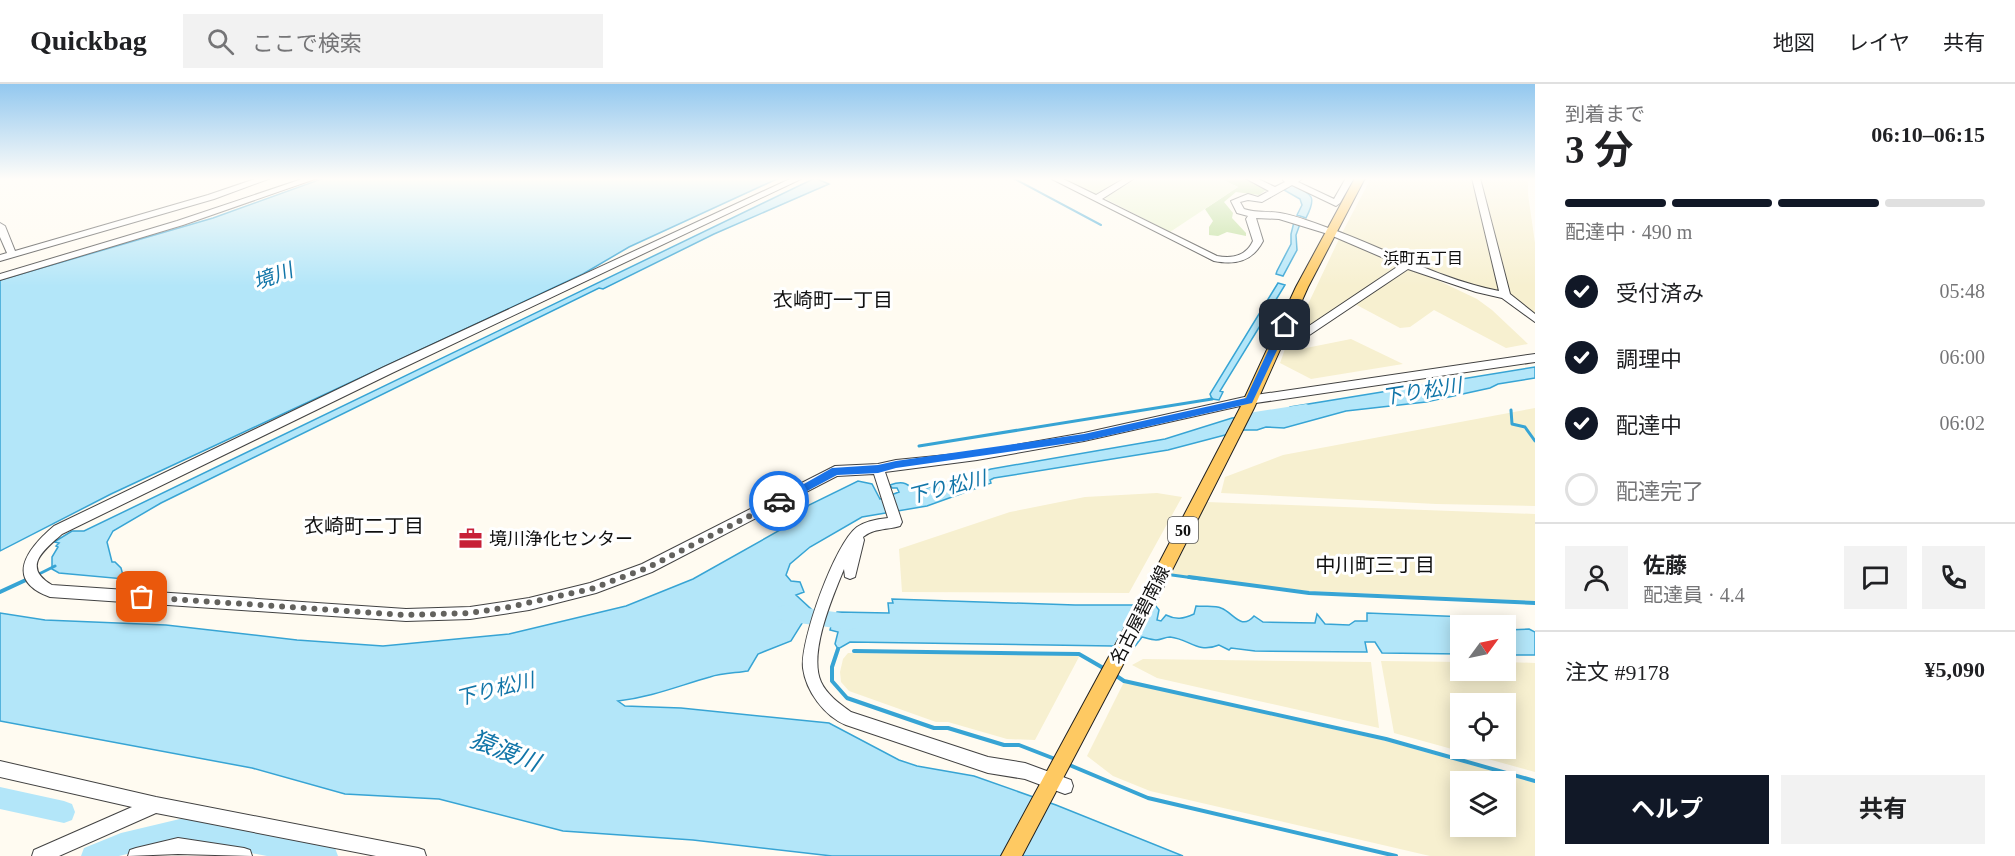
<!DOCTYPE html>
<html lang="ja">
<head>
<meta charset="utf-8">
<style>
	body { margin:0; font-family:"Times New Roman","Noto Sans JP",serif; background:#f2f2f2; color:#202124; height:100vh; display:flex; flex-direction:column; font-size:22px; white-space:nowrap }
	* { box-sizing:border-box; margin:0 }
	p { font-size:20px; color:#757577 }
	.icon { flex:none; width:33px; height:33px; fill:none; stroke:currentColor; stroke-width:2; stroke-linecap:round; stroke-linejoin:round }
	.map { position:relative; flex:1; overflow:hidden }
	.sheet { display:flex; flex-direction:column; background:#fff; width:480px }
	.sheet>* { flex:none }
	.needle { width:39px; rotate:57deg }
	.tools { position:absolute; left:1450px; top:531px; display:grid; gap:12px }
	.tools a { display:grid; place-items:center; width:66px; height:66px; border-radius:0px; background:#fff; box-shadow:0 3px 15px #0003; font-size:30px }
	.pin { position:absolute; display:grid; place-items:center; width:51px; height:51px; color:#fff; margin:-26px; border-radius:12px; box-shadow:0 3px 9px #0006 }
	.courier { position:absolute; display:grid; place-items:center; width:60px; height:60px; margin:-30px; border:4px solid #1a73e8; border-radius:50%; background:#fff; color:#222; box-shadow:0 2px 8px #0007 }
	.headline em { font-style:normal; font-weight:700 }
	.headline div { display:flex; flex-direction:column-reverse }
	.headline { display:flex; align-items:center; justify-content:space-between; height:102px; padding:0 30px }
	h1 { font-size:39px; font-weight:700; line-height:45px }
	.bar { display:grid; grid-template-columns:repeat(4,1fr); gap:9px 6px; align-content:center; height:72px; padding:0 30px }
	.bar i { height:8px; border-radius:4px; background:#e0e0e0 }
	.bar .selected { background:#111827 }
	.bar p { grid-column:span 4 }
	.line { display:flex; align-items:center; gap:15px; padding:0 30px; border-top:2px solid #e0e0e0 }
	.line div { flex:1 }
	.round { display:grid; place-items:center; flex:none; width:63px; height:63px; border-radius:0px; background:#f2f2f2 }
	ol { padding:0 30px; list-style:none }
	li { display:flex; align-items:center; gap:18px; height:66px }
	li p { margin-inline-start:auto }
	li .icon { padding:6px; border-radius:50%; background:#111827; color:#fff; stroke-width:4 }
	li:last-child { color:#757577 }
	li i { width:33px; height:33px; border:3px solid #e0e0e0; border-radius:50% }
	.primary-button { display:flex; gap:12px; margin-top:auto; padding:12px 30px }
	.primary-button a { flex:1; height:69px; border-radius:0px; background:#111827; color:#fff; font-size:24px; font-weight:700; line-height:69px; text-align:center }
	.primary-button a+a { background:#f2f2f2; color:#202124 }
	header { display:flex; align-items:center; gap:36px; box-sizing:border-box; height:84px; padding:0 30px; background:#fff; border-bottom:2px solid #e0e0e0 }
	header strong { font-size:28px }
	nav { display:flex; gap:33px; margin-inline-start:auto; font-size:21px }
	.search { width:420px; height:54px; background:#f2f2f2; display:flex; align-items:center; gap:15px; box-sizing:border-box; padding:0 21px; border-radius:0px; color:#757577; font-size:22px }
	main { display:flex; flex:1; min-height:0 }
	.map>svg:first-child { display:block }
</style>
</head>
<body>
<header>
<strong>Quickbag</strong>
<div class="search"><svg class="icon" aria-label="search" viewBox="0 0 24 24"><circle cx="10" cy="10" r="6"/><path d="M15 15l6 6"/></svg>ここで検索</div>
<nav><a>地図</a><a>レイヤ</a><a>共有</a></nav>
</header>
<main>
<div class="map">
<svg width="1535" height="772" viewBox="0 0 1535 772">
	<rect width="100%" height="100%" fill="#fffbf1"/>
	<path fill="#f7f0d0" fill-rule="evenodd" d="M1371 94H1472L1499 207 1486 205 1382 168 1342 149Z
		M1479 94H1528V110L1535 159V233L1506 210Z
		M1340 153 1403 181 1291 256Z
		M1410 183 1477 215 1492 226 1528 260 1506 264 1434 226 1410 243 1400 244 1353 219Z
		M1351 255 1403 280 1311 295 1280 279 1286 262 1301 265Z
		M1535 324V422L1436 420 1221 409 1225 393 1283 371Z
		M1157 409 1182 413 1129 509 902 508 899 465 1010 428 1085 413Z
		M1207 418 1535 430V517L1309 507 1171 491Z
		M848 569 1080 571 1035 656 1007 655 948 638H936L849 607 841 598 840 588 843 575Z
		M1143 575 1371 578 1379 644 1157 594 1132 581Z
		M1381 577 1461 578V586H1506V578L1535 579V688L1394 649ZM1461 620H1506V664H1461Z
		M1124 598 1386 657 1535 699V772H1430L1150 707 1113 692 1087 672ZM1461 698H1506V742H1461Z"/>
	<path fill="#bddd97" d="M1219 94H1249L1269 104 1259 111 1236 108 1224 118 1233 129 1232 134 1246 149V152L1227 148 1218 152 1209 151V143L1213 137 1205 125 1238 103Z"/>
	<path fill="#e9f3cb" d="M1060 94H1126L1096 112Z
		M1138 94H1219L1238 103 1170 148 1104 114Z"/>
	<path fill="#b3e6f9" stroke="#37a4d4" stroke-width="1.5" d="M324 94H779L629 163 583 190 111 410 0 467V196L213 134Z
		M815 94 829 100 714 150 603 205 599 204 161 419 113 447 107 458 112 478H115L121 484 124 495 59 489 52 485V473L58 463 56 462 59 459 54 458 72 447H84Z
		M1292 101C1313 110 1317 113 1306 134L1297 131 1302 121 1300 115 1284 106Z
		M1294 138 1300 140 1296 151 1297 166 1283 192 1276 190 1277 187 1291 160V150Z
		M1278 199 1285 201 1220 307 1223 308 1219 316 1212 315 1210 310Z
		M1535 283V294L1498 300 1490 304 1426 318 1346 327 1284 344 1266 343 1257 346H1244L1168 366 994 394 990 396 991 399 927 422 862 433 810 463 790 480 786 491 791 497 800 498 804 508 796 511 811 525 791 557 758 570 748 587C736 589 722 589 710 593 678 602 652 613 618 617L625 622 681 624 829 639 899 676 917 682 974 692 1056 721 1183 772H832L693 756 563 747 439 715 345 710 252 684 0 637V529L45 536 166 541 297 556 383 562 509 550 626 522 693 495 789 441 809 421 858 397 872 400 880 415 899 408 897 404H892L890 401C901 397 906 398 914 406L917 400 923 399 927 404 991 385 1165 355 1232 334 1255 332 1275 334 1283 332 1290 323Z
		M892 515 1075 521H1155L1159 526 1157 536 1161 537 1166 531C1176 536 1183 535 1194 530L1196 522C1204 523 1215 521 1221 524 1234 529 1241 547 1254 532L1263 538 1315 539 1317 530 1325 540 1349 541 1355 537H1367V529L1468 533 1477 541H1487L1461 542V570L1382 569 1375 558H1365L1367 568 1255 567 1231 564 1229 566 1219 561C1197 570 1190 555 1170 553 1165 553 1161 556 1156 556 1152 556 1146 554 1142 553L1133 565 1113 562 850 558 838 565 835 560 838 548 830 546 831 542 824 540 829 530 835 532 837 528 889 529 888 519H893Z
		M1529 545 1535 548V571H1506V546Z"/>
	<g fill="none" stroke-linecap="round" stroke-linejoin="round">
		<path stroke="#37a4d4" stroke-width="2" d="M1013 94 1101 141"/>
		<path stroke="#37a4d4" stroke-width="3" d="M1511 326 1512 340 1525 343 1535 357
			M919 362 1212 315
			M37 491 55 482
			M1172 491 1201 495"/>
		<path stroke="#37a4d4" stroke-width="4" d="M1189 493 1309 509 1535 519
			M0 508 28 495
			M838 565 832 583V597L847 614 934 644H948L1004 661H1019L1055 675
			M854 567 1079 570 1105 585
			M1115 591 1124 597 1386 655 1535 697
			M1067 680 1148 714 1396 772
			M188 759 193 746"/>
		<path fill="#b3e6f9" fill-rule="evenodd" d="M1306 320 1311 322 1314 326 1311 330 1242 342 1236 340 1234 336 1236 332 1242 330Z
			M785 521 849 530 856 532 859 538 856 544 849 546 785 537 778 535 776 529 778 523Z
			M0 703 64 717 72 720 75 728 72 736 64 739 0 725Z
			M184 734 327 761 335 764 338 772H267L184 756 119 772H81L84 764 121 749Z"/>
		<defs>
			<path id="minor" d="M258 94H271L214 115 0 177V171L7 169 0 153V139L5 142 15 167 208 111Z
				M305 94H318L183 141 0 196V190L177 137Z
				M792 94H803L392 289 62 450C44 466 21 483 52 501L406 525 470 523 529 514 590 499 642 480 835 382 878 380 896 376 977 368 1084 349 1249 312 1535 270V278L1249 320 1084 357 977 376 885 388 902 438 900 442C887 446 874 444 863 453L864 456 855 493 850 495 845 493 844 485C833 512 808 569 821 598 827 611 840 620 851 628L988 673 1025 679 1071 696 1073 702 1071 708 1065 710 1025 695 988 689 846 641C824 632 806 607 803 584 800 557 835 459 857 443 866 437 878 435 888 434L874 390 837 392 652 488 596 509 529 526 470 535 406 537 50 513C3 496 28 464 54 442L384 283Z
				M1050 94H1061L1096 111 1125 94H1135L1102 115 1217 172C1232 175 1246 172 1253 157L1246 135 1248 132 1237 129 1231 117 1248 110 1258 113 1269 107 1245 94H1256L1275 103 1285 98 1283 96 1284 94H1303L1298 98 1334 115 1346 94H1354L1340 119 1336 122 1292 101 1262 118 1248 116 1240 118 1244 125C1256 129 1268 127 1280 129 1298 132 1317 140 1334 146 1389 166 1441 196 1499 207L1472 94H1480L1510 210 1535 230V238L1502 214 1476 208 1408 185 1296 260H1288L1287 258 1288 256 1400 181 1328 150 1279 135 1256 134 1263 157C1252 178 1235 181 1214 177Z
				M0 677 156 713 418 764 424 766 426 772H376L156 729 59 772H32L34 766 132 723 0 693Z
				M178 754 244 764 250 766 252 772 178 770 128 772 130 766 136 764Z"/>
			<path id="major" d="M1355 94H1365L1308 203 1254 324 1157 516 1022 772H1001L1145 506 1240 324 1296 203Z"/>
		</defs>
		<use href="#minor" stroke="#424242" stroke-width="2"/>
		<use href="#major" stroke="#202020" stroke-width="2"/>
		<use href="#minor" fill="#fff" fill-rule="evenodd"/>
		<use href="#major" fill="#fec962" fill-rule="evenodd"/>
	</g>
	<linearGradient id="sky" x2="0" y2="1"><stop stop-color="#93c8ef"/><stop offset="0.47" stop-color="#fffdf9"/><stop offset="1" stop-color="#fffdf9" stop-opacity="0"/></linearGradient>
	<rect width="1535" height="202" fill="url(#sky)"/>
	<path fill="#1a73e8" d="M1285 238 1289 241 1252 319 1084 357 896 384 878 389 837 391 783 420 779 421 774 417 832 384 878 381 896 377 1084 350 1246 314 1280 241Z"/>
	<g fill="none" stroke-linecap="round" stroke-linejoin="round">
		<path stroke="#63625e" stroke-width="6" stroke-dasharray="0 10.8" d="M142 513 406 531 470 529 509 523 591 505 647 484 779 417"/>
	</g>
	<defs>
		<symbol id="office-bare" viewBox="-9 -9 18 18"><path d="M-6-3h4V-5.5h4V-3h4V5H-6ZM-1-4.5V-3h2v-1.5ZM-6 0V1H6V0Z" fill="#c72038" stroke="#fff" stroke-width="2.5" paint-order="stroke"/></symbol>
	</defs>
	<g fill-rule="evenodd">
		<use href="#office-bare" x="454" y="438" width="33" height="33"/>
	</g>
	<g text-anchor="middle" dominant-baseline="central" stroke-width="6" stroke-linejoin="round" paint-order="stroke">
		<g font-size="16" fill="#0f0f0f" stroke="#fff">
			<text x="1423" y="174">浜町五丁目</text>
		</g>
		<rect fill="#fff" stroke="#575757" stroke-width="1.5" x="1168" y="433" width="30" height="26" rx="4.5"/>
		<g font-size="16" font-weight="bold" fill="#0f0f0f">
			<text x="1183" y="446">50</text>
		</g>
		<g font-size="18" fill="#0f0f0f" stroke="#fff" text-anchor="start">
			<text x="489" y="455">境川浄化センター</text>
		</g>
		<g font-size="18" fill="#0f0f0f" stroke="#fff">
			<text transform="translate(1140 531) rotate(-63)">名古屋碧南線</text>
		</g>
		<g font-size="20" font-style="italic" fill="#1175a8" stroke="#fff">
			<text transform="translate(273 192) rotate(-20)">境川</text>
			<text transform="translate(1422 307) rotate(-9)">下り松川</text>
			<text transform="translate(947 403) rotate(-14)">下り松川</text>
			<text transform="translate(495 605) rotate(-14)">下り松川</text>
		</g>
		<g font-size="20" fill="#0f0f0f" stroke="#fff">
			<text x="833" y="216">衣崎町一丁目</text>
			<text x="364" y="442">衣崎町二丁目</text>
			<text x="1375" y="481">中川町三丁目</text>
		</g>
		<g font-size="24" font-style="italic" fill="#1175a8" stroke="#fff">
			<text transform="translate(505 667) rotate(21)">猿渡川</text>
		</g>
	</g>
</svg>
<div class="tools">
<a><svg class="needle" viewBox="-14 -14 28 28"><path d="M0-13l5 13h-10z" fill="#e53935"/><path d="M0 13l5-13h-10z" fill="#757577"/></svg></a>
<a><svg class="icon" aria-label="locate" viewBox="0 0 24 24"><circle cx="12" cy="12" r="6"/><path d="M12 2v4M12 18v4M2 12h4M18 12h4"/></svg></a>
<a><svg class="icon" aria-label="layers" viewBox="0 0 24 24"><path d="M12 4l9 5-9 5-9-5zM3 14l9 5 9-5"/></svg></a>
</div>
<div class="pin" style="left:142px;top:513px;background:#ea580c"><svg class="icon" aria-label="bag" viewBox="0 0 24 24"><path d="M5 8h14l-1 12H6zM9 8a3 3 0 0 1 6 0"/></svg></div>
<div class="pin" style="left:1285px;top:241px;background:#1f2937"><svg class="icon" aria-label="home" viewBox="0 0 24 24"><path d="M3 11l9-7 9 7M6 9v11h12V9"/></svg></div>
<div class="courier" style="left:779px;top:417px"><svg class="icon" aria-label="car" viewBox="0 0 24 24"><path d="M5 17H2v-5l4-1 3-4h7l3 4 3 1v5h-3M9 17h6M6 11h13"/><circle cx="7" cy="17" r="2"/><circle cx="17" cy="17" r="2"/></svg></div>
</div>
<section class="sheet">
<div class="headline"><div><h1>3 分</h1><p>到着まで</p></div><em>06:10–06:15</em></div>
<div class="bar"><i class="selected"></i><i class="selected"></i><i class="selected"></i><i></i><p>配達中 · 490 m</p></div>
<ol>
<li><svg class="icon" aria-label="check" viewBox="0 0 24 24"><path d="M5 12l5 5 9-10"/></svg>受付済み<p>05:48</p></li>
<li><svg class="icon" aria-label="check" viewBox="0 0 24 24"><path d="M5 12l5 5 9-10"/></svg>調理中<p>06:00</p></li>
<li><svg class="icon" aria-label="check" viewBox="0 0 24 24"><path d="M5 12l5 5 9-10"/></svg>配達中<p>06:02</p></li>
<li><i></i>配達完了</li>
</ol>
<div class="line" style="height:108px"><a class="round"><svg class="icon" aria-label="person" viewBox="0 0 24 24"><circle cx="12" cy="8" r="4"/><path d="M4 21q1-7 8-7t8 7"/></svg></a><div><b>佐藤</b><p>配達員 · 4.4</p></div><a class="round"><svg class="icon" aria-label="chat" viewBox="0 0 24 24"><path d="M4 5h16v11H9l-5 4z"/></svg></a><a class="round"><svg class="icon" aria-label="phone" viewBox="0 0 24 24"><path d="M5 4h4l2 5-3 2q2 4 5 5l2-3 5 2v4C11 20 4 13 5 4z"/></svg></a></div>
<div class="line" style="height:78px"><div>注文 #9178</div><b>¥5,090</b></div>
<div class="primary-button"><a>ヘルプ</a><a>共有</a></div>
</section>
</main>
</body>
</html>
